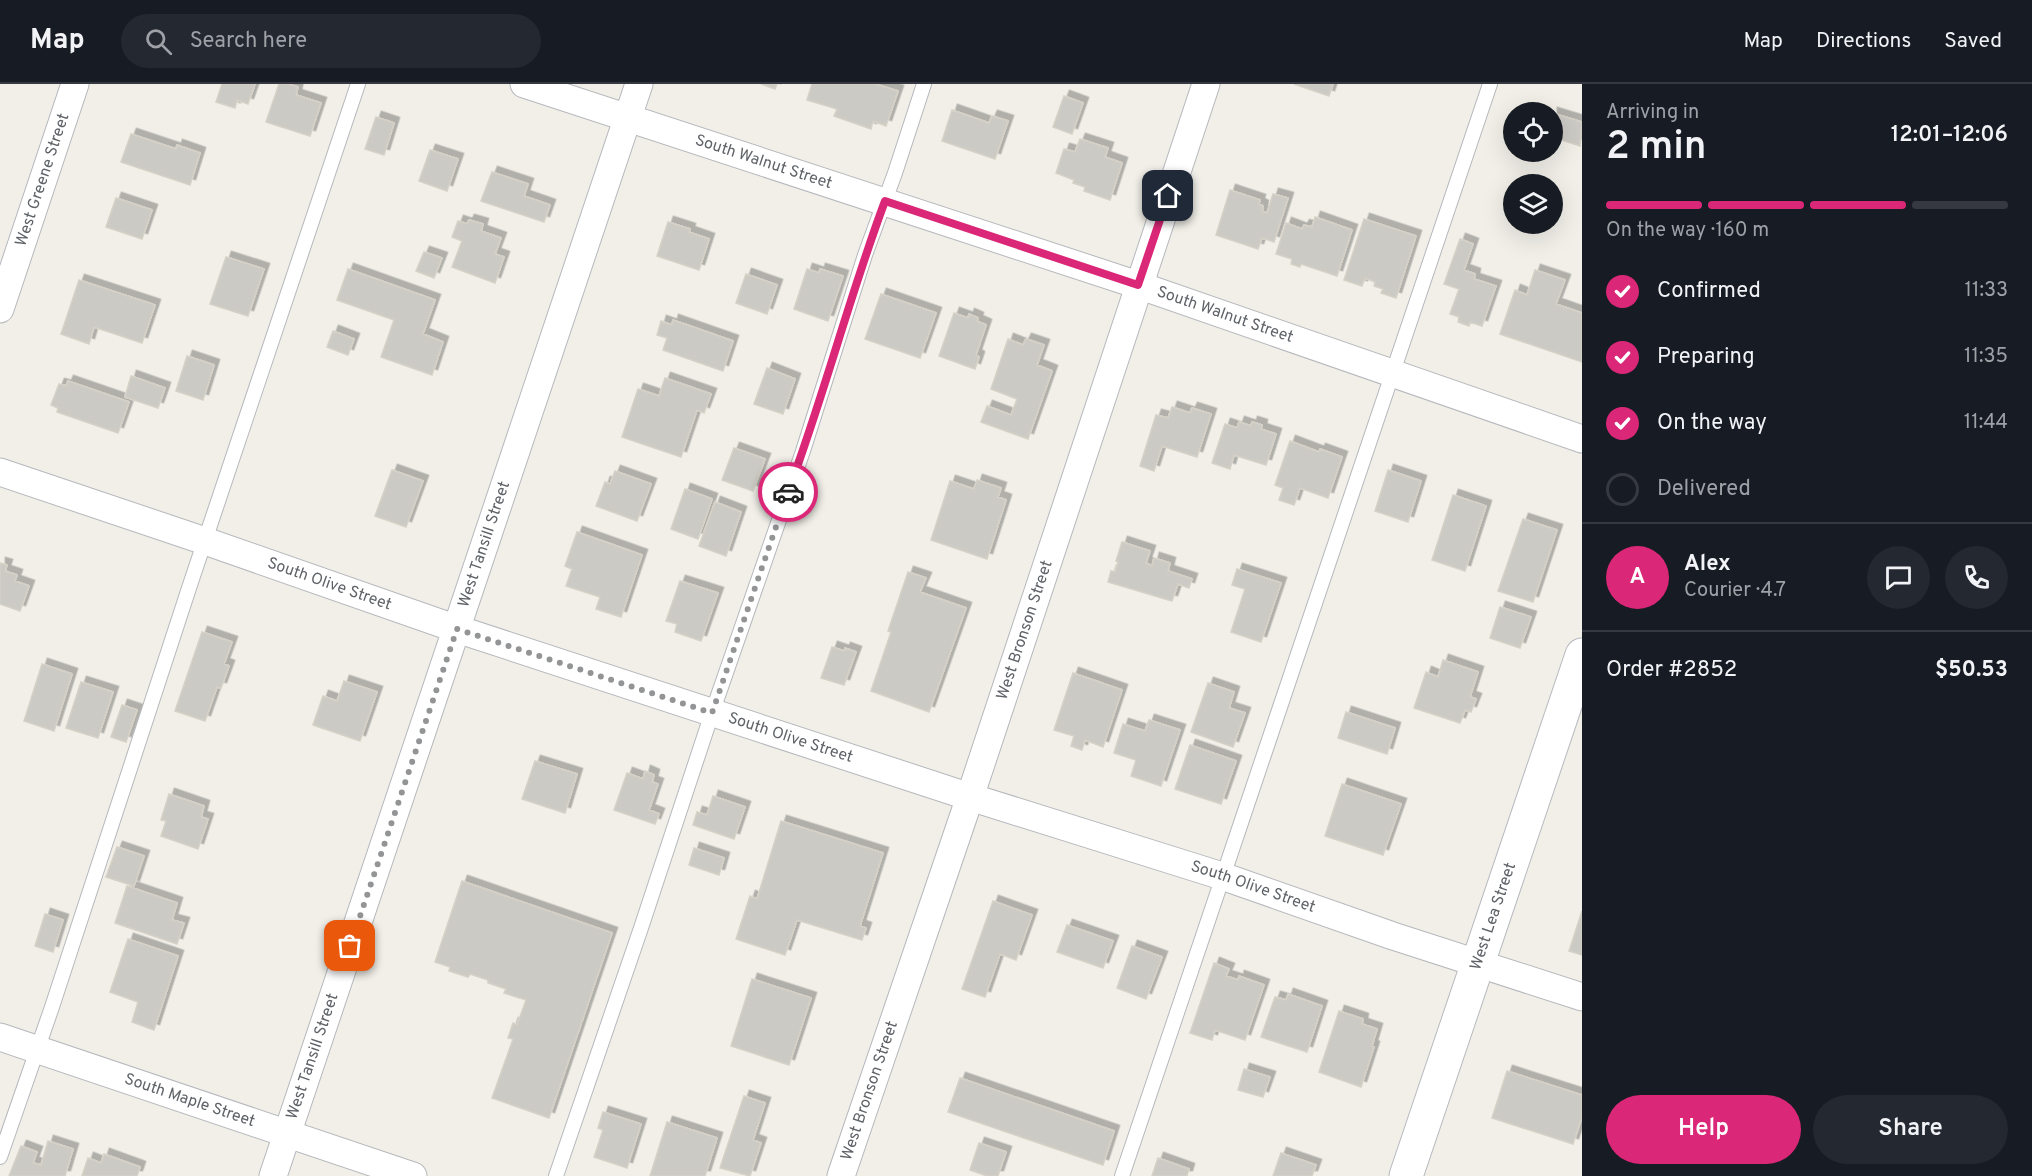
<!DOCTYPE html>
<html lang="en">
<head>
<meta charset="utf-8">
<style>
	body { margin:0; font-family:Overpass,sans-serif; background:#242831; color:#f1f3f6; height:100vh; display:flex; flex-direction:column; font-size:22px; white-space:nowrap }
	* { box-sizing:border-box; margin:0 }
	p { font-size:20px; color:#9ea1a6 }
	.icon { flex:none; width:33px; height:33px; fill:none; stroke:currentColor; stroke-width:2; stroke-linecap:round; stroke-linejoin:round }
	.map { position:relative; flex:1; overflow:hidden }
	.sheet { display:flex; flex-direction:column; background:#171b24; width:450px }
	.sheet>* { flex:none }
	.tools { position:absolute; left:1503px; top:18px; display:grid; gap:12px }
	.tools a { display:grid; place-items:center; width:60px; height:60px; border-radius:50%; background:#171b24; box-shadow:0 6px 24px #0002; font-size:30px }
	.pin { position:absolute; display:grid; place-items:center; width:51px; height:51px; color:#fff; margin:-26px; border-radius:12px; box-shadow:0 3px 9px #0006 }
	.courier { position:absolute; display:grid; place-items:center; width:60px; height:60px; margin:-30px; border:4px solid #db2777; border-radius:50%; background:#fff; color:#222; box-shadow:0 2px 8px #0007 }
	.overview em { font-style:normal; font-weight:600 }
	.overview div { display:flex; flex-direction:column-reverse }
	.overview { display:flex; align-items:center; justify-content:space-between; height:102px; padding:0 24px }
	h1 { font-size:39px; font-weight:600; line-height:45px }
	.bar { display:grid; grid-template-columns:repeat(4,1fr); gap:9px 6px; align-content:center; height:72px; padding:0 24px }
	.bar i { height:8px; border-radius:4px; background:#363941 }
	.bar .selected { background:#db2777 }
	.bar p { grid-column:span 4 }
	.line { display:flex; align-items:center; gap:15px; padding:0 24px; border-top:2px solid #363941 }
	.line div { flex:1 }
	.round { display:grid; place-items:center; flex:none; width:63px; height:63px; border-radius:32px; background:#242831 }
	ol { padding:0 24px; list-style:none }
	li { display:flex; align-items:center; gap:18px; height:66px }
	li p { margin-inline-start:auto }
	li .icon { padding:6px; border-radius:50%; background:#db2777; color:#fff; stroke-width:4 }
	li:last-child { color:#9ea1a6 }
	li i { width:33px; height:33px; border:3px solid #363941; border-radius:50% }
	.primary-button { display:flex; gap:12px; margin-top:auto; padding:12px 24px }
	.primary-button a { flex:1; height:69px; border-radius:36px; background:#db2777; color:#fff; font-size:24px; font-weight:600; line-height:69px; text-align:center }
	.primary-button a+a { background:#242831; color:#f1f3f6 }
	header { display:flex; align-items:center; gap:36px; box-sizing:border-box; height:84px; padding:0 30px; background:#171b24; border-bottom:2px solid #363941 }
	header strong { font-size:28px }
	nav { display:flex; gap:33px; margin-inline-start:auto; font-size:21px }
	.search { width:420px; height:54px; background:#242831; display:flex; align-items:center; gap:15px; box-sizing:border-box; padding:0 21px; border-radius:33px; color:#9ea1a6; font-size:22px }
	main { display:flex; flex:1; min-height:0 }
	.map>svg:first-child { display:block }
</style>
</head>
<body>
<header>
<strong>Map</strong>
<div class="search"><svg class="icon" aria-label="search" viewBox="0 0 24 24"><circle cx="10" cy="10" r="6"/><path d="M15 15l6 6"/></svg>Search here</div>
<nav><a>Map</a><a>Directions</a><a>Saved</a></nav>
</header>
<main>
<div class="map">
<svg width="1582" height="1092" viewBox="0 0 1582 1092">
	<defs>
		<filter id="shadow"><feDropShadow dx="5.5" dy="-5.5" stdDeviation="0" flood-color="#0004"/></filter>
	</defs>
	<rect width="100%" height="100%" fill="#f1efe8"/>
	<path fill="#cccac5" stroke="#d6d1c6" stroke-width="1.5" filter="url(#shadow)" d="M222 0H255L248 20 237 16 235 24 216 18Z
		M279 0H288L298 3 296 11 321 19 310 52 266 38Z
		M761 0H777L775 5Z
		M812 0H875L898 7 886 42 873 37 871 45 834 32 837 25 807 16Z
		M1294 0H1333L1329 12Z
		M1064 12 1083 19 1072 50 1053 43Z
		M952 26 989 39 992 32 1008 37 995 75 942 57Z
		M1552 29 1582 38 1580 62 1552 53Z
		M376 33 394 39 384 71 365 65Z
		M131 50 176 65 177 61 200 69 190 101 121 78Z
		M1080 55 1108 64 1105 73 1122 79 1110 116 1084 107 1085 103 1073 99 1074 96 1056 89 1064 65 1075 68Z
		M430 66 458 75 447 107 419 97Z
		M492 88 528 100 524 112 550 121 544 138 481 117Z
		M1230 106 1260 116 1259 120 1263 122 1262 127 1267 129 1273 110 1288 114 1274 158 1262 154 1258 165 1216 151Z
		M116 114 152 126 142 155 106 143Z
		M1315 133 1352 146 1337 192 1301 180 1300 183 1291 180 1292 175 1276 170 1286 139 1302 145 1304 141 1312 143Z
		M1364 135 1416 152 1396 214 1381 209 1383 205 1374 202 1375 198 1365 194 1362 202 1344 196Z
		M469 136 483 140 481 147 501 154 495 170 504 173 495 199 452 183 462 157 452 153 458 137 467 140Z
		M668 138 690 145 689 148 709 155 699 186 657 172Z
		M1460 155 1473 160 1464 186 1475 190 1474 195 1496 202 1482 242 1470 238 1469 242 1458 238 1459 233 1450 230 1459 205 1444 200Z
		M424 168 442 174 434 194 416 187Z
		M226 173 264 185 248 232 210 220Z
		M348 185 435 216 423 250 443 258 432 291 381 273 394 236 337 216Z
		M807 185 819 189 820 185 843 192 828 237 794 225Z
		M1535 186 1565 196 1556 220 1582 229V278L1500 250 1515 206 1527 211Z
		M746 190 777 201 767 230 736 219Z
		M79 196 155 221 142 259 94 243 89 260 61 250Z
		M881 210 936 229 920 274 865 255Z
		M954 229 968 234 969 230 978 234 977 237 986 241 976 271 979 273 975 285 939 272Z
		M673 236 733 257 723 287 663 266 667 254 657 251 661 237 672 241Z
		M333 247 354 255 348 271 327 263Z
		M1008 255 1023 261 1026 255 1044 261 1037 281 1052 287 1028 355 981 338 987 322 1011 331 1017 315 991 305Z
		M187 272 214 281 203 316 176 307Z
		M767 284 795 295 783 330 754 320Z
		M131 292 165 304 158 324 125 313Z
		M665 294 711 310 704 329 697 326 681 373 622 353 638 305 659 312Z
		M68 297 129 318 118 349 57 328 58 324 51 321 59 300 66 302Z
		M1172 323 1190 329 1192 324 1211 330 1197 373 1162 362 1154 387 1140 382 1156 331 1168 334Z
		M1239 338 1251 342 1252 338 1262 341 1261 345 1276 350 1266 381 1234 371 1230 385 1212 379 1225 340 1237 344Z
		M1290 357 1319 368 1320 365 1342 373 1328 414 1300 404 1294 421 1279 416 1283 404 1275 401Z
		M734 364 765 375 753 407 722 396Z
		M392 386 423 397 406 443 375 432Z
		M1388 386 1421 397 1408 438 1375 427Z
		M615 387 651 400 637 437 596 422 605 398 610 400Z
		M977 396 1001 404 998 413 1006 416 987 475 931 456 950 397 974 405Z
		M685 405 712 415 698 455 671 445Z
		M1453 411 1486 422 1465 487 1432 476Z
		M715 418 741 428 726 472 699 462Z
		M1523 435 1557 446 1533 518 1498 507Z
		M577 448 642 471 621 533 596 525 600 513 566 502 572 485 565 482Z
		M1122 458 1150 467 1146 479 1152 482 1154 474 1170 479 1168 487 1192 495 1189 504 1178 500 1172 517 1108 498 1111 487 1115 488 1118 478 1116 477Z
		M0 479 7 481 5 487 17 491 15 497 29 502 20 527 0 520Z
		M1237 485 1281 499 1261 558 1231 548 1245 505 1232 501Z
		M908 488 926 494 920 508 966 524 929 628 871 607 891 548 888 547Z
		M680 497 718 509 701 557 675 548 677 540 666 537Z
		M1500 523 1531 533 1520 564 1490 554Z
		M202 548 232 558 224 580 229 582 221 604 217 603 205 637 175 627Z
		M832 563 844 567 845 564 856 568 844 601 821 594Z
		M1443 576 1478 588 1470 613 1476 615 1471 628 1465 626 1460 639 1414 624 1426 588 1438 593Z
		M42 580 72 590 54 647 24 637Z
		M1073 589 1122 606 1103 663 1085 656 1082 666 1071 662 1074 652 1054 646Z
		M344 597 377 608 360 657 313 641 323 612 337 617Z
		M81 598 113 608 98 654 66 644Z
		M1208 599 1234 608 1229 624 1245 629 1233 663 1191 648Z
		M122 621 137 626 126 658 111 653Z
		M1346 628 1395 644 1387 670 1338 654Z
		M1149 636 1180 646 1161 702 1131 692 1136 676 1114 669 1123 640 1145 647Z
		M1190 661 1236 677 1221 720 1175 705Z
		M535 677 577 690 565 729 522 715Z
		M645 687 654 691 652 698 658 700 649 726 659 730 655 740 614 726 627 689 643 695Z
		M1342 700 1401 720 1383 771 1325 752Z
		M169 710 204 722 201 733 208 735 198 765 161 752 166 737 161 736Z
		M713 712 745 723 734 755 693 741 697 728 707 731Z
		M781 737 883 769 860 842 866 844 862 856 797 836 785 871 736 855 750 812 757 815Z
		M117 763 144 772 134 802 106 793Z
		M694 764 724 774 719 791 689 781Z
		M462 797 612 849 549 1034 492 1014 513 955 508 954 513 939 517 941 526 916 504 909 506 905 488 899V896L470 890 468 893 449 887 450 883 435 878Z
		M127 802 177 819 172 836 184 839 177 860 115 839Z
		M993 817 1032 831 1016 876 1000 870 985 913 962 905Z
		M1582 827V871L1569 867Z
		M45 830 63 836 53 868 35 862Z
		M1067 841 1113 857 1103 884 1057 868Z
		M128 855 178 872 154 946 132 938 138 918 110 908Z
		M1132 862 1162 873 1146 915 1117 904Z
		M1214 879 1229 885 1226 892 1238 896 1239 892 1264 901 1245 956 1215 946 1212 956 1190 949Z
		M752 895 811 914 789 981 731 962Z
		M1288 910 1322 922 1307 968 1261 953 1275 913 1286 916Z
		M1339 927 1363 935 1362 940 1377 945 1372 962 1374 963 1361 1003 1319 988Z
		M1244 985 1270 993 1263 1013 1238 1006Z
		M1507 987 1582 1011V1033L1573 1060 1492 1034Z
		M960 994 1114 1047 1103 1081 948 1028Z
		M744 1012 765 1019 753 1056 761 1059 750 1092 720 1084Z
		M603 1028 641 1040 627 1084 594 1073 603 1046 598 1044Z
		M667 1038 717 1054 705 1092H650Z
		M48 1057 73 1065 65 1092H9L21 1062 37 1068 33 1079 41 1081Z
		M979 1059 1006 1068 998 1092H987L970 1086Z
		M1281 1069 1316 1081 1312 1092H1273Z
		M104 1070 140 1083 137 1092H82L88 1074 101 1079Z
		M1158 1074 1189 1085 1187 1092H1152Z"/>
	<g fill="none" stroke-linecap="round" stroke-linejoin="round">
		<defs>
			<path id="lane" d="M0 1073 52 923 190 501 358 0
				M556 1092 641 844 712 629 803 367 865 171 895 89 924 0
				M1122 1092 1490 0"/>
			<g id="street">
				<path id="s1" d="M524 0 1138 201 1582 355"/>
				<path id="s2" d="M0 225 75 0"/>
				<path id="s3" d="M0 388 205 457 457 545 970 713 1222 792 1393 852 1582 913"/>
				<path id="s4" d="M0 953 413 1092"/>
				<path id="s5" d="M273 1092 639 0"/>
				<path id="s6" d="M841 1092 970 713 1206 0"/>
			</g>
			<g id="secondary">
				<path id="s7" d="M1406 1092 1582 571"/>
			</g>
		</defs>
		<use href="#lane" stroke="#b5b8bc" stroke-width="16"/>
		<use href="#street" stroke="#b5b8bc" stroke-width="29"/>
		<use href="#secondary" stroke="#b6babf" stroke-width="35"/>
		<use href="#lane" stroke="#fff" stroke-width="14"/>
		<use href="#street" stroke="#fff" stroke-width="27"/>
		<use href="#secondary" stroke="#fff" stroke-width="33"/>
	</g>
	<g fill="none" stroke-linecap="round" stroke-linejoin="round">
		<path stroke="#929495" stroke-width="6" stroke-dasharray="0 10.8" d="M350 862 457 545 712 629 788 408"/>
		<path stroke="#db2777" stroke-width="8" d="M788 408C824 312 849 213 885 117L1138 201 1168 112"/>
	</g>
	<g text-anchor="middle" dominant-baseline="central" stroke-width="4.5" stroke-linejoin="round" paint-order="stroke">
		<g font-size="16" fill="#5f6368" stroke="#fff">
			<text stroke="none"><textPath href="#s1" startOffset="252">South Walnut Street</textPath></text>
			<text stroke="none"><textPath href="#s2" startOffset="136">West Greene Street</textPath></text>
			<text stroke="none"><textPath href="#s1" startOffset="738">South Walnut Street</textPath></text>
			<text stroke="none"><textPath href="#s5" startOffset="666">West Tansill Street</textPath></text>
			<text stroke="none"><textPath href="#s3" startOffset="348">South Olive Street</textPath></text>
			<text stroke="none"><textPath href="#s6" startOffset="576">West Bronson Street</textPath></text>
			<text stroke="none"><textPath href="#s3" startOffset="834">South Olive Street</textPath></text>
			<text stroke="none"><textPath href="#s3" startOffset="1320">South Olive Street</textPath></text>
			<text stroke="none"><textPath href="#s7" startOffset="274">West Lea Street</textPath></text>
			<text stroke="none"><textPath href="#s5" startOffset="126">West Tansill Street</textPath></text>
			<text stroke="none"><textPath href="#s6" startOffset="90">West Bronson Street</textPath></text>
			<text stroke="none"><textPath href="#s4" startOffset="200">South Maple Street</textPath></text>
		</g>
	</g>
</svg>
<div class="tools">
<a><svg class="icon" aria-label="locate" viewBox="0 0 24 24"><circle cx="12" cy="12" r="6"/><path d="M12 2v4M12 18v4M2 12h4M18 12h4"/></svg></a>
<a><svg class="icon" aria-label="layers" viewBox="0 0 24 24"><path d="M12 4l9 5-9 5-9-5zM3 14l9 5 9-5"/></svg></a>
</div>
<div class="pin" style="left:350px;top:862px;background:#ea580c"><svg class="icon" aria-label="bag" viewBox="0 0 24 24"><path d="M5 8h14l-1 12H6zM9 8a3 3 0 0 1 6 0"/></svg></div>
<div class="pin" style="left:1168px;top:112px;background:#1f2937"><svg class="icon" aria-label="home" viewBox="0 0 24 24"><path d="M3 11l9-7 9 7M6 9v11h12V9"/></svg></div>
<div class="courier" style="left:788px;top:408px"><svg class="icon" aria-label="car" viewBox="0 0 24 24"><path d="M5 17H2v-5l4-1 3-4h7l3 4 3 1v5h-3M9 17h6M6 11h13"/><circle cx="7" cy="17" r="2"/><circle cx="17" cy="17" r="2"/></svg></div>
</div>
<section class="sheet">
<div class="overview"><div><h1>2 min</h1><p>Arriving in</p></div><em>12:01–12:06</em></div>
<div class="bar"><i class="selected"></i><i class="selected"></i><i class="selected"></i><i></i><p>On the way · 160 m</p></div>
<ol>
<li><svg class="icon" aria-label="check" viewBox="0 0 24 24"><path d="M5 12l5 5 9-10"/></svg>Confirmed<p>11:33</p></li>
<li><svg class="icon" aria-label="check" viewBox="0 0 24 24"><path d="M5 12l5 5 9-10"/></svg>Preparing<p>11:35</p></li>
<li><svg class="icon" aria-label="check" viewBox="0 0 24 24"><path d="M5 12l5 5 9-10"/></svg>On the way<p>11:44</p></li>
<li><i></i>Delivered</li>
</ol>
<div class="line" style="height:108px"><b class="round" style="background:#db2777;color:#fff">A</b><div><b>Alex</b><p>Courier · 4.7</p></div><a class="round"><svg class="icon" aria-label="chat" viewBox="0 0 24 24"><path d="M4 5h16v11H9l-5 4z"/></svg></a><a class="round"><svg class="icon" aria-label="phone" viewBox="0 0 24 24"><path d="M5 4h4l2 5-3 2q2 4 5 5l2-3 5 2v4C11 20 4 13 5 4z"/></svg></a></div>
<div class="line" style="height:78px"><div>Order #2852</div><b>$50.53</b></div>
<div class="primary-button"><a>Help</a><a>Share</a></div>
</section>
</main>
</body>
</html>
